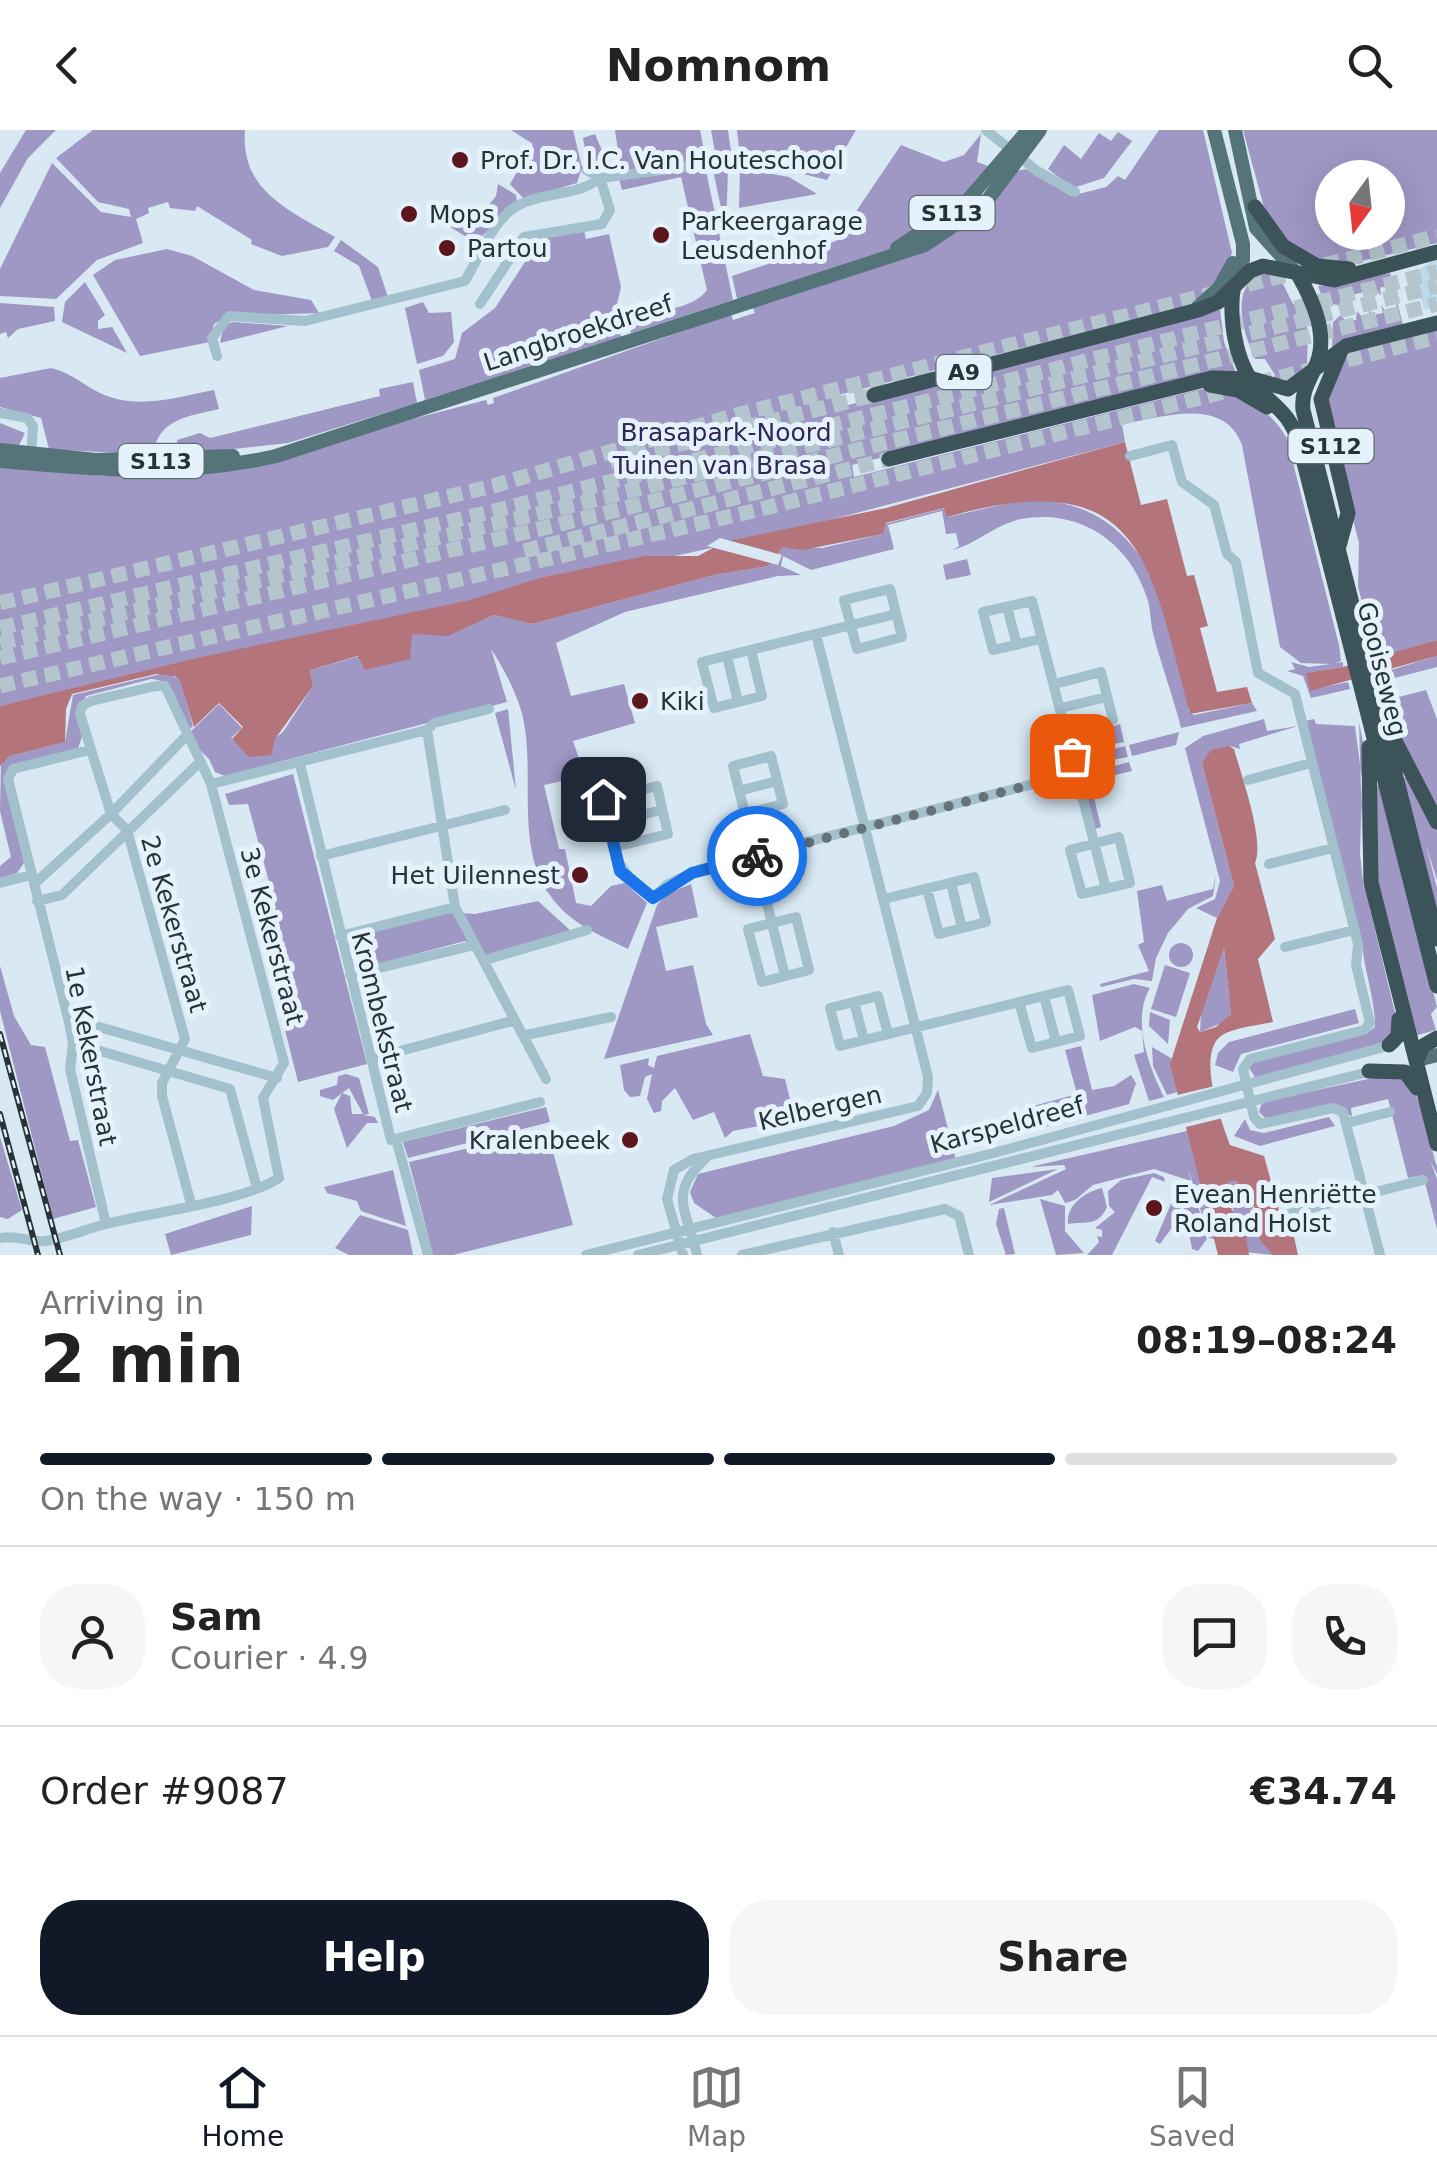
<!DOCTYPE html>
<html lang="en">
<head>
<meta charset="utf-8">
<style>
	body { margin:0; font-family:"DejaVu Sans",sans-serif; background:#f6f6f6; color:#222; height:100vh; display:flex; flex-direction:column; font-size:38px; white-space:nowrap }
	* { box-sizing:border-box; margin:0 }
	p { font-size:32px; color:#767676 }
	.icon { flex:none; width:55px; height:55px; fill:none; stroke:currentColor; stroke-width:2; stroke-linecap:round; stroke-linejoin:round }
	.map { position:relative; height:1125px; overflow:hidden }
	.drawer { display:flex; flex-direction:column; background:#fff; flex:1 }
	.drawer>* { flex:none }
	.needle { width:65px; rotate:195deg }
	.tools { position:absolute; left:1315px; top:30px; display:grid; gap:20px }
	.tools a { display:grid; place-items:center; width:90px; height:90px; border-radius:50%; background:#fff; box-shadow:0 10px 40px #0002; font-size:50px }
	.pin { position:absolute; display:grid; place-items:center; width:85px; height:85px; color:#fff; margin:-42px; border-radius:20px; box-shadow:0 5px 15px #0006 }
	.courier { position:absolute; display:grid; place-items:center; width:100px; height:100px; margin:-50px; border:8px solid #1a73e8; border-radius:50%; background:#fff; color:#222; box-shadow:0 2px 12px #0007 }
	.headline em { font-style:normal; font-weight:800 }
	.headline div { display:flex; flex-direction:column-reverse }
	.headline { display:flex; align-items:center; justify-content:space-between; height:170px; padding:0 40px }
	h1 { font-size:65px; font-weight:800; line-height:75px }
	.bar { display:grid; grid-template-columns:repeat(4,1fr); gap:15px 10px; align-content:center; height:120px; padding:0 40px }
	.bar i { height:12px; border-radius:8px; background:#e0e0e0 }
	.bar .current { background:#111827 }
	.bar p { grid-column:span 4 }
	.line { display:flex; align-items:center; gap:25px; padding:0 40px; border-top:2px solid #e0e0e0 }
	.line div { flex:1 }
	.round { display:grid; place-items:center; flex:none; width:105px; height:105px; border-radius:40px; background:#f6f6f6 }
	.button { display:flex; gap:20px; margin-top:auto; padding:20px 40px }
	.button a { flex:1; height:115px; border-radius:40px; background:#111827; color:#fff; font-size:40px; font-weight:800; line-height:115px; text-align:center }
	.button a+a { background:#f6f6f6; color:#222 }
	header { display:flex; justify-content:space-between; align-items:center; height:130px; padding:0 40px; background:#fff; font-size:45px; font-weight:800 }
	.tab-bar { display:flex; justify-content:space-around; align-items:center; height:140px; border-top:2px solid #e0e0e0; background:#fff; font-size:28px; color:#767676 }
	.tab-bar a { display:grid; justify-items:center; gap:5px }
	.tab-bar .current { color:#111827 }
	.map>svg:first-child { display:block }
</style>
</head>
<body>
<header><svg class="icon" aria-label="back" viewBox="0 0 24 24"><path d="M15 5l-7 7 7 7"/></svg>Nomnom<svg class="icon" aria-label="search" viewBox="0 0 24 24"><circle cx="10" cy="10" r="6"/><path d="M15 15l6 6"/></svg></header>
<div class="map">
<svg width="1437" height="1125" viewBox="0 0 1437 1125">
	<rect width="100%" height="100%" fill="#d8e9f4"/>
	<path fill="#9f97c4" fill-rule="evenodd" d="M26 0H56L28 28 0 78V43Z
		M93 0H245C240 61 290 81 335 107L328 117 282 126 251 114 252 110 197 76 195 81 170 78 168 72 148 78 149 83 136 89 143 113 97 130 56 169 0 166V139L52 33 101 82 131 87 129 79 98 72 56 28Z
		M511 0H573L582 37 577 53 524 69 510 54 533 14Z
		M615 0H700L706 30 621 43Z
		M711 0H728L732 28 716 27Z
		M737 0H856L827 50 740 28Z
		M1159 0H1203L1232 123 1225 143 1195 174 834 266 837 278 1220 179 1224 212 1236 243 1202 246 852 335 854 347 1197 260C1231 254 1272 279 1287 309L1339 515 1341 531 1335 533 1343 532V537L1307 543 1310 560 1348 552 1350 559 1311 568 1303 546 1287 541 1295 539 1291 532 1309 537 1331 534 1301 533 1280 517 1242 315C1224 266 1163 287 1122 294L1125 312 792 400 0 576V336L104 346 199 344 486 270 488 275 494 273 493 268 731 184 733 190 755 183 753 178 740 182 732 146 836 111 901 15 944 32 964 25 981 4 977 32 988 36V53L911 125 1016 41 1026 39 1071 66 1106 57 1118 46 1125 50Z
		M1243 0H1437V113L1336 137 1280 110 1265 81ZM1332 48H1388V102H1332Z
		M1118 2 1132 11 1104 48 1073 58 1048 39 1064 15 1081 29 1099 3 1111 11Z
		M595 4 612 44 588 37 583 8Z
		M705 36 733 170 631 203 629 185C652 182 693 180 707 160L681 47 622 60 619 48Z
		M740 38 789 47 817 64 739 78Z
		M728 39 726 101 713 40Z
		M498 54 516 65 517 72 479 109 473 111 447 95 453 85 473 95 496 66Z
		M583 96 586 109 609 104 621 157 616 178 621 207 425 270 419 240 455 229 462 203 495 178 540 109Z
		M341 110 378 137 388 167 372 171 359 136 334 121Z
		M167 119 192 126 254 160 311 170 319 183 228 186 214 194 210 212 140 226 93 145 115 130Z
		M1271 142 1278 144 1293 174 1300 172 1308 202 1307 235 1290 251 1273 250 1275 245 1265 229H1255C1242 201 1227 148 1271 142Z
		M1390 143 1395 162 1390 155 1380 158 1381 166 1376 159 1366 161 1368 169 1363 162 1353 165 1352 173 1350 166 1340 167 1341 176 1324 172 1318 156Z
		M85 152 105 185 98 191V199L112 197 127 223 62 192 65 172Z
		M1397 171 1403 195 1332 217 1333 192 1341 185 1346 192 1356 190 1357 181 1363 188 1370 186 1368 178 1373 185 1383 183 1381 175 1386 182 1396 180Z
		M423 172 429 183 451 182 454 212 443 226 417 234 405 178Z
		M0 173 54 177 55 191 18 199 8 208 6 202 0 204Z
		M234 192 288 196 220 213 224 195Z
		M1437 200V510L1377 528 1358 457 1359 413 1324 277 1340 230 1349 223Z
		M51 238C71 242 84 256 102 264 139 280 177 267 214 260L219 279C186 287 160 288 152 325L49 319 41 288 0 277V248Z
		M413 252 417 273 288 313 180 325 177 310 200 303 210 308 380 266 379 259Z
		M0 293 25 303 18 317 0 316Z
		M1026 369C1150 371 1172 481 1189 582L1194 585 1252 573 1257 581 1181 598C1173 566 1161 535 1153 503 1150 490 1151 477 1146 465 1128 411 1078 378 1021 389 994 395 978 413 953 420L959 416 956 403 946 404 942 381 888 395 894 419 811 440 783 426 781 436 801 445 778 446 625 482 556 513 571 566 624 554 635 593 573 611 585 646 544 655 559 719H565L576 773 591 776 611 756 625 753 647 773 628 819C601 806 570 793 552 768 512 717 538 639 521 580 514 558 504 539 491 519L507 572 225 646 215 642 209 629 186 606 219 574 242 598 231 608 250 627 283 602 313 556 310 540 410 512 411 504 454 503 494 485 532 494 714 445 768 436 783 417 822 418 883 404 885 394 945 378 948 387Z
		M967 429 971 445 946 450 943 435Z
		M1437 526V537L1383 551 1381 543Z
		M169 542 181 552 193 596 185 603C180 582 178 549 151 549L86 566 76 585 82 607 78 618 10 639 24 733 17 743 0 748V736L11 727 0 681 1 634 10 626 65 612 73 565Z
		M1426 560 1437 589V677L1398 612 1387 570Z
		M508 579 516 660 495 583Z
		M1264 589 1267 601 1298 596 1239 614 1240 619 1229 616 1202 633 1234 756 1217 788 1196 778 1215 769 1220 751 1185 618 1203 606Z
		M1314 589 1316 594 1355 596 1362 650 1360 724 1364 762 1359 592 1364 617 1370 779 1397 891 1390 910 1257 950 1249 938 1254 932 1366 904 1375 897C1375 867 1364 842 1362 812L1305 591Z
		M1120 594 1124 612 1075 622 1074 617 1112 604 1110 597Z
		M1179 602 1176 615 1132 626 1129 615Z
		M1125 616 1128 627 1079 636 1077 628Z
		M1129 632 1132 641 1090 651 1101 697 1095 699 1082 645Z
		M293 644 367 934 298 952 284 896 302 889 276 787 257 789 255 786 276 778 248 674 229 675 225 664Z
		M1401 647 1407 648 1437 700V750L1426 715 1437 758V786Z
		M1377 655H1380L1437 877 1431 884 1436 900 1414 906 1375 752Z
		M1216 744 1213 766 1188 779 1168 803 1156 828 1152 851 1134 849 1101 857 1100 854 1149 841 1138 815 1144 812 1137 761 1162 755 1167 771 1213 759Z
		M691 754 698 787 656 797 666 841 693 835 706 894 713 905 604 929 657 775 667 764Z
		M538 771 571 801 486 825 465 811 359 839 350 806 447 782 475 784Z
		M1169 825a12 12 0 1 1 24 0a12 12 0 1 1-24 0Z
		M1224 818 1231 884 1222 893 1200 902 1201 883Z
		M1165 835 1190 843 1176 887 1151 879Z
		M0 836 14 886 31 915 45 917 70 1011 78 1010 96 1077 53 1089 0 881Z
		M1134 854 1150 858C1131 891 1149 936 1164 967L1149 971 1134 925 1144 922 1142 901 1135 897 1100 911 1092 865Z
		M1355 879 1359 893 1241 924 1233 942 1215 935 1218 923 1229 912Z
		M1150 882 1170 890 1168 914 1149 896Z
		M750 904 763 946 785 949 795 989 733 1001 725 1008 714 982 693 990 675 958 662 971 661 981 654 983 647 969 652 944 645 947 640 966 630 967 624 960 620 935 649 928 648 935 654 938 657 926Z
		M1081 916 1092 960 1114 956 1131 945 1136 953 1129 974 1034 1000 1043 987 1029 984 1026 978 1077 964 1065 920Z
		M1152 917 1171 928 1177 962 1167 965 1153 936Z
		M346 944 359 948 369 984 363 985 375 987 378 993H367L347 1018 334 979 342 963 350 966 352 984H363L349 958 333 970 320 966V960L337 955 338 946Z
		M1391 944C1423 947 1428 1011 1437 1036V1044L1430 1030 1437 1049V1099L1423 1045 1408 1048 1388 969 1351 978 1352 987 1336 974 1267 990 1259 982 1262 972Z
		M938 960 956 1030 716 1088 694 1073 690 1062 698 1044 894 996 929 980Z
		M546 977 550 992 408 1028 403 1012Z
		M1329 987 1335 996 1260 1016 1234 1006 1245 989 1250 1000 1264 1003Z
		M547 1000 573 1095 453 1125H433L409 1032Z
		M1187 1001 1215 1109 1209 1108 1188 1038 1191 1051 1154 1039 1093 1055 1075 1070 1065 1073 1058 1060 1052 1065 989 1075 1066 1039 1064 1035 1030 1037Z
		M0 1007 22 1080 8 1089 0 1087Z
		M1058 1039 989 1072 992 1048Z
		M393 1040 406 1096 361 1081 357 1071 327 1063 324 1057Z
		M1154 1043 1164 1047 1165 1052 1152 1047 1112 1125H1087L1099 1112 1097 1106 1102 1107V1100L1095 1098 1115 1082 1109 1076 1108 1061 1121 1050Z
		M1236 1051C1253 1070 1263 1101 1273 1125L1246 1122 1233 1079 1221 1062 1228 1052Z
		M1179 1052 1192 1053 1207 1109 1198 1121 1192 1119Z
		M1102 1058 1107 1077C1098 1097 1086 1091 1068 1094 1066 1075 1085 1062 1102 1058Z
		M1177 1060 1181 1066 1179 1088 1160 1114 1155 1111Z
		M1040 1069 1065 1076V1101L1084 1123 1056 1125Z
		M1019 1074 1004 1078 1015 1124 1006 1125 996 1094 999 1079Z
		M252 1076 251 1105 171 1125 165 1104Z
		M360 1085 408 1100 413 1125H349L335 1118Z"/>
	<path fill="#bddaed" d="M1437 127V180L1424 179 1414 143Z"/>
	<path fill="#b3747c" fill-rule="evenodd" d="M1125 312 1141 375 1167 369 1187 446 1194 445 1208 496 1200 498 1217 562 1247 557 1252 573 1190 584C1149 429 1142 332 947 387L944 378 886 393 883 404 803 420 783 417 768 436 714 445 532 494 494 485 448 506 412 504 410 529 365 540 358 526 310 540 313 556 275 609 271 625 249 627 232 609 243 597 219 573 194 597 180 551 175 546 156 544 72 564 66 579 65 612 10 626 0 636V576L197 528 470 470 540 448 645 426H698L724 412 886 378Z
		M1437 510V526L1310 561 1306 543 1343 537Z
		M1229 616 1234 619C1241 645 1265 710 1255 733L1275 809 1258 829 1273 892C1258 895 1240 897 1226 903 1193 917 1221 990 1230 1015L1264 1026 1283 1094 1293 1102 1298 1125H1273L1260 1110 1257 1081 1236 1051 1228 1052 1221 1062 1245 1100 1249 1125H1218L1170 934 1217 788 1234 756 1202 633 1211 620ZM1224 818 1231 884 1216 897 1200 902 1197 897Z"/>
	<path fill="#d8e9f4" d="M720 408 782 425 778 435 707 416Z
		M1219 955 1227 987 1182 998 1173 966Z"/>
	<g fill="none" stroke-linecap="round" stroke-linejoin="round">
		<path stroke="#b4c5ce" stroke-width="15" stroke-dasharray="15 8" stroke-linecap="butt" d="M1325 135 1437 106
			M1258 253 1437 207
			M610 332 874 265
			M524 421 889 329
			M0 473 493 356 736 285 1297 142
			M0 498 498 380 1437 142
			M0 513 598 369 1437 156
			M0 528 602 384 1437 174
			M0 556 749 382 1231 260"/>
		<path stroke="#a3c0cd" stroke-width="10" d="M986 0 1037 41 1075 62
			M480 174 524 107 602 94 610 80 600 48 586 40
			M217 226 212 208 229 186 305 191 465 151C479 128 494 87 519 75 545 61 577 67 600 48L709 34
			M0 283 27 288 33 296 31 327
			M1130 326 1172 315 1182 352 1214 375 1227 424 1236 432 1258 543 1295 564 1358 814 1356 835 1370 893 1364 900 1250 929 1243 939 1254 987 1260 994 1333 978 1343 982 1380 1125
			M890 459 902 507 857 519 844 470Z
			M1007 477 1017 515
			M1041 509 993 520 983 482 1032 471 1106 759
			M751 520 762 566 714 578 702 532 896 484
			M727 526 738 572
			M1055 554 1101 542 1113 590 1067 602
			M1061 578 1107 567
			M489 579 434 593 427 600 455 777 546 949
			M89 620 13 639 8 649 68 888 73 913 70 939 106 1094
			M300 634 391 1010 540 972
			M1248 650 1311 633
			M211 654 427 600
			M739 661 777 651
			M745 684 783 674 771 626 733 636 785 846
			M609 693 662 680
			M1119 707 1130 753 1082 764 1070 720Z
			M615 717 668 704 657 656 603 669C615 720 609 735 653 768L668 754 701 739 1076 643
			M321 726 505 680
			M1269 734 1333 718
			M0 753 31 745
			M951 753 962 798
			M34 754 111 684 186 606
			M884 769 974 747 986 792 939 804 927 759
			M37 771 62 765 200 632
			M796 787 809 840 762 852 748 799Z
			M340 806 455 777
			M1285 817 1354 800
			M485 830 587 800
			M350 845 475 815
			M1044 866 1056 912
			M854 872 864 910
			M68 888 277 948
			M888 904 878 866 830 878 840 916 1068 860 1080 906 1032 918 1019 872
			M526 905 611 887
			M73 913 230 959 257 1058
			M374 928 512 891
			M1347 993 1390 982
			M396 1009 428 1125
			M1288 1084 1423 1050
			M833 1102 839 1125
			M0 1108C17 1104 30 1113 46 1111 66 1108 86 1099 106 1094 153 1082 241 1072 279 1048L263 968 284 933 211 654 165 556H156L91 571 82 576 80 584 111 684 127 700 185 909 162 953V966L191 1074
			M586 1125 986 1025 1395 914
			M638 1125 1372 941
			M683 1125 667 1069 674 1040 693 1029 918 976 927 963 928 947 816 504
			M697 1125C686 1078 667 1063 708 1026
			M742 1125 945 1079 959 1086 969 1125"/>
		<path stroke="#55747a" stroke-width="14" d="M1214 0 1243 114V130L1234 153
			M1235 0 1256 98 1299 146
			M897 118 966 72 1028 0
			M1197 178 1219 158 1233 133
			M0 320 96 330 233 326
			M0 331C96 340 180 348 276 326L925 115 983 76 1040 0
			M1417 930 1437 925"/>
		<path stroke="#3c5459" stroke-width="15" d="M1255 77 1283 116 1317 136 1349 139
			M1299 146C1313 171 1328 204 1317 233 1310 250 1301 261 1303 280L1437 809
			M1233 159C1229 192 1236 239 1262 263 1280 280 1291 287 1299 313L1437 856
			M1210 255 1238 260 1267 277
			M874 265 1198 180 1218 172 1250 141 1263 136 1334 150 1437 122
			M889 329 1212 248 1253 249 1288 259 1346 216 1437 193
			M1339 416 1348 383 1321 269 1340 223
			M1394 609 1437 692
			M1369 617 1371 752 1437 1014
			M1389 915 1398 906 1399 889
			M1417 930 1423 916 1437 908
			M1369 941 1405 942 1417 958"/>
		<defs>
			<path id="rail" d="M0 904 60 1125
				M0 984 38 1125"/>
		</defs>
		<use href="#rail" stroke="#263437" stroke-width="6"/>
		<use href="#rail" stroke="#e5f2fb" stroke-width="2.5" stroke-dasharray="8" stroke-linecap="butt"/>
	</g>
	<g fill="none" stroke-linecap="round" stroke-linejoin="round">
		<path stroke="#647379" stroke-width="10" stroke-dasharray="0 18" d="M757 726 1076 643 1072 626"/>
		<path stroke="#1a73e8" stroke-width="12" d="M603 669 620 741 653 768 692 743 757 726"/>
	</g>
	<g fill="#5c171e" stroke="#e5f2fb" stroke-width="4">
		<circle cx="460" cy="30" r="10"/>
		<circle cx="409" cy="84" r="10"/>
		<circle cx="661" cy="105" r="10"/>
		<circle cx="447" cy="118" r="10"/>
		<circle cx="640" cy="571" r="10"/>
		<circle cx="580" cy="745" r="10"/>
		<circle cx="630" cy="1010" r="10"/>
		<circle cx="1154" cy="1078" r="10"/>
	</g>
	<g text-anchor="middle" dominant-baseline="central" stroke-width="10" stroke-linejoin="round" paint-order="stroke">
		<g fill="#e5f2fb" stroke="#5f6d72" stroke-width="2.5">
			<rect x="909.5" y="66" width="85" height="34" rx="8"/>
			<rect x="936.5" y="225" width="55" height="34" rx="8"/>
			<rect x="1288.5" y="299" width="85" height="34" rx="8"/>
			<rect x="118.5" y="314" width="85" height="34" rx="8"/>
		</g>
		<g font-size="22" font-weight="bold" fill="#263437">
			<text x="952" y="83">S113</text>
			<text x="964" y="242">A9</text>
			<text x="1331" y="316">S112</text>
			<text x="161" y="331">S113</text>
		</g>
		<g font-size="25" fill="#263437" stroke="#e5f2fb" text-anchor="start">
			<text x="480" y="30">Prof. Dr. I.C. Van Houteschool</text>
			<text x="429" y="84">Mops</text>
			<text x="681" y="91">Parkeergarage<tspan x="681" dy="29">Leusdenhof</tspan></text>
			<text x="467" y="118">Partou</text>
			<text x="660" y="571">Kiki</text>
			<text x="560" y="745" text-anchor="end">Het Uilennest</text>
			<text x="610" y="1010" text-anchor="end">Kralenbeek</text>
			<text x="1174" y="1064">Evean Henriëtte<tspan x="1174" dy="29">Roland Holst</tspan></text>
		</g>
		<g font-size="25" fill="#263437" stroke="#e5f2fb">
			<text transform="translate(578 203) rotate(-18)">Langbroekdreef</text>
			<text transform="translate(1382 539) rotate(76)">Gooiseweg</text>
			<text transform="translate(174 794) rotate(74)">2e Kekerstraat</text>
			<text transform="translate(272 806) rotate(75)">3e Kekerstraat</text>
			<text transform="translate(382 892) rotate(76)">Krombekstraat</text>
			<text transform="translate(91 926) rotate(79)">1e Kekerstraat</text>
			<text transform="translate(820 978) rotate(-13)">Kelbergen</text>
			<text transform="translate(1007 995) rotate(-15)">Karspeldreef</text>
		</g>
		<g font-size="25" fill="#312757" stroke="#e5f2fb">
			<text x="726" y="302">Brasapark-Noord</text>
			<text x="720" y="335">Tuinen van Brasa</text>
		</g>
	</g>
</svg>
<div class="tools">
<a><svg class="needle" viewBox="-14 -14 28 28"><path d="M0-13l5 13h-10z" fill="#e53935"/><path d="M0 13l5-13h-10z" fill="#767676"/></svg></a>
</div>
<div class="pin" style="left:1072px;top:626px;background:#ea580c"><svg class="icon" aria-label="bag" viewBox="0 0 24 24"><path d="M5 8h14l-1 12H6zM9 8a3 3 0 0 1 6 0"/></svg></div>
<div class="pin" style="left:603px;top:669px;background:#1f2937"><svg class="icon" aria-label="home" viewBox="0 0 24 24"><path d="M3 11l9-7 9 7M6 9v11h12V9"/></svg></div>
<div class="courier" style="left:757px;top:726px"><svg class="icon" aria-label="bike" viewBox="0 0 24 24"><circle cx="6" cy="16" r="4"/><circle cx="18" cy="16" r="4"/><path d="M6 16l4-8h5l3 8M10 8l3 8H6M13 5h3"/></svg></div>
</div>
<section class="drawer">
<div class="headline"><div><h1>2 min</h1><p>Arriving in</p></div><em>08:19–08:24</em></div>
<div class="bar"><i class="current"></i><i class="current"></i><i class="current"></i><i></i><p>On the way · 150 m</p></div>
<div class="line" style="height:180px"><a class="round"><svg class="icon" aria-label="person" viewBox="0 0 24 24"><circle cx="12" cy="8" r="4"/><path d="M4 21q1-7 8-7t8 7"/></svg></a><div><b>Sam</b><p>Courier · 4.9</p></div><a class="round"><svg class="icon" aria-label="chat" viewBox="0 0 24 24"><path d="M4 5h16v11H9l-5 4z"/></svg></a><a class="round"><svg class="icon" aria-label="phone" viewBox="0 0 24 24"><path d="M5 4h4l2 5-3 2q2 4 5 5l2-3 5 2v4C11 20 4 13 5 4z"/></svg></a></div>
<div class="line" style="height:130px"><div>Order #9087</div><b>€34.74</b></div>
<div class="button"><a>Help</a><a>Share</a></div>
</section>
<nav class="tab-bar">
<a class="current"><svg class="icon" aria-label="home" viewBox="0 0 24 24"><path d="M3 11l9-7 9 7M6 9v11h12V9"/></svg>Home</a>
<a><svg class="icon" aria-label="map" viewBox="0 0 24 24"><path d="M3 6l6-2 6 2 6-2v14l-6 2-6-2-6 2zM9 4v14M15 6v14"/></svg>Map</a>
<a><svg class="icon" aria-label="saved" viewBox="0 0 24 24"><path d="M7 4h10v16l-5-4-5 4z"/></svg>Saved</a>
</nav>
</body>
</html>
